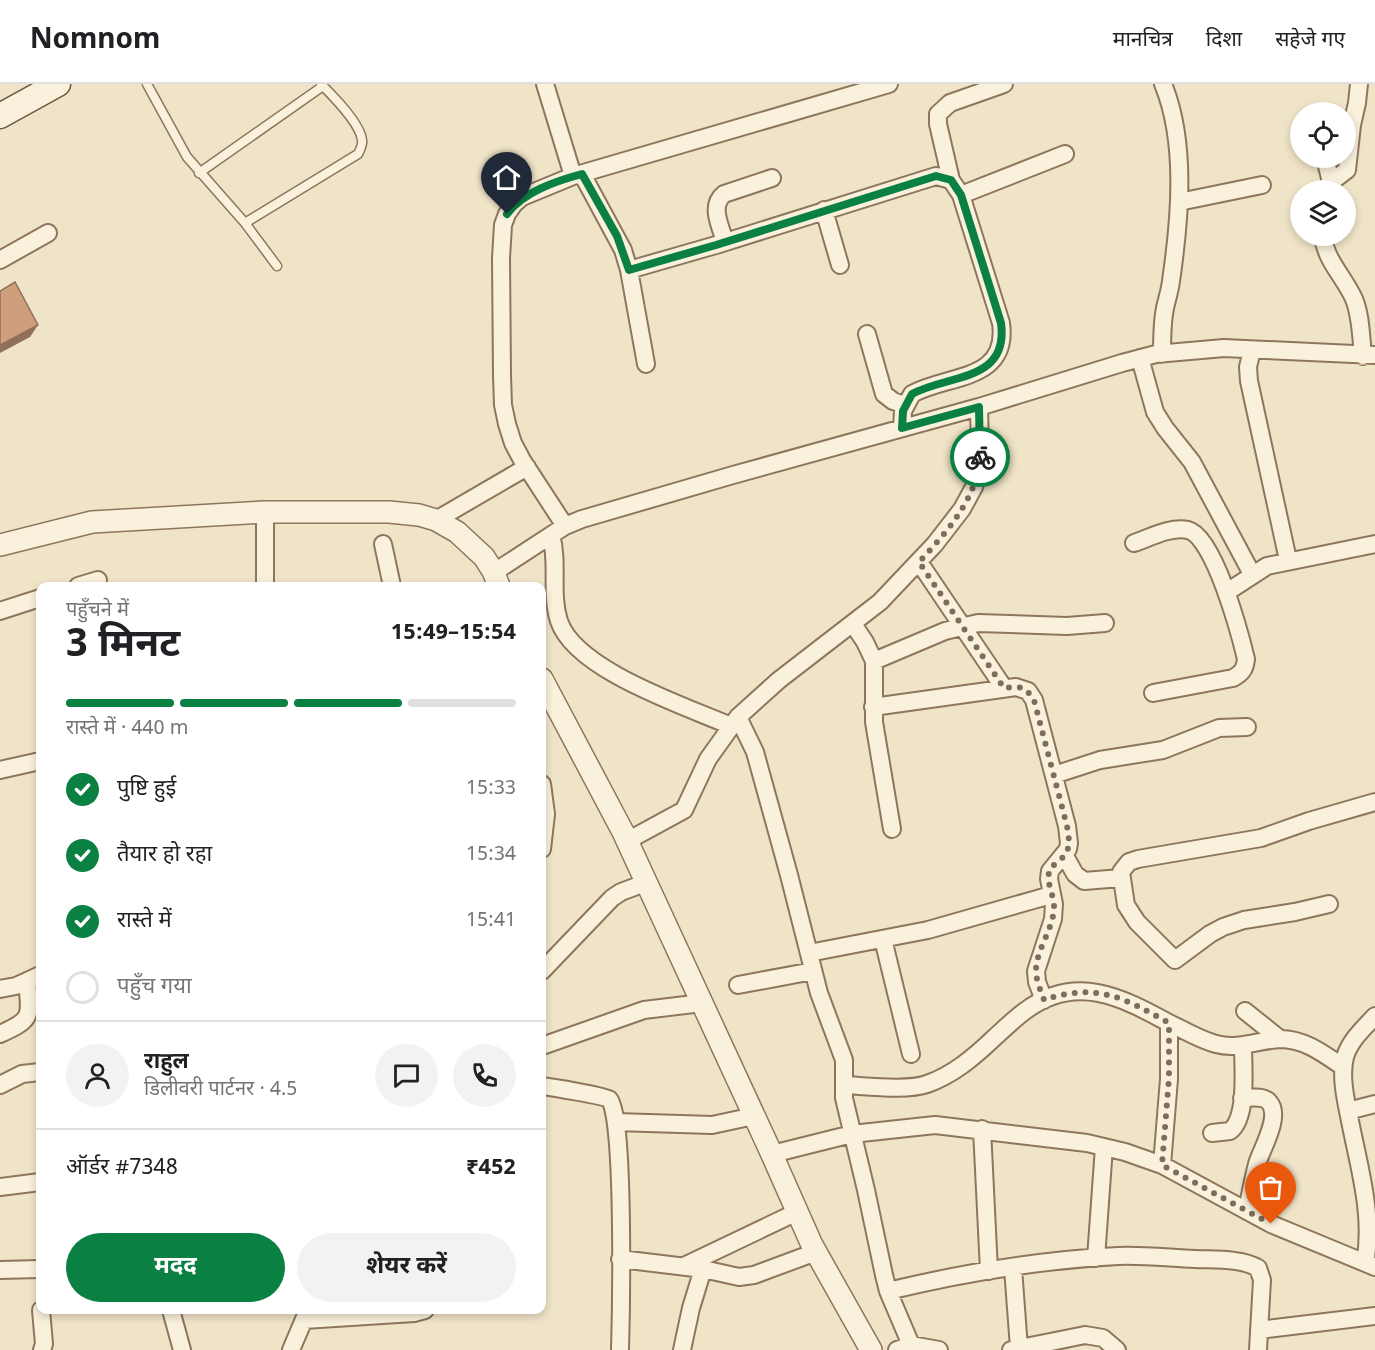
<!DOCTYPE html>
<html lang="hi">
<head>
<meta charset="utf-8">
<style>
	body { margin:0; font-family:Georgia,"Noto Sans Devanagari",serif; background:#f2f2f2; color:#202124; height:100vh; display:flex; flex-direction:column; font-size:22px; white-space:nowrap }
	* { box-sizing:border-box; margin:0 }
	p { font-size:20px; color:#757577 }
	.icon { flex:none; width:33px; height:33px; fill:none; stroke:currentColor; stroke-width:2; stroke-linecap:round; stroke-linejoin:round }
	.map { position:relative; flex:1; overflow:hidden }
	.sheet { position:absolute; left:36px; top:498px; width:510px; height:732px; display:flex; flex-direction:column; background:#fff; border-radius:12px; box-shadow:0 3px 9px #0003 }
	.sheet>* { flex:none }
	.buttons { position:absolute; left:1290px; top:18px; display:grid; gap:12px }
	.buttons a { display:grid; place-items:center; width:66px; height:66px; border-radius:50%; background:#fff; box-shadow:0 3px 9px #0003; font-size:30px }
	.pin { position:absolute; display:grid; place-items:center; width:51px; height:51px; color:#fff; margin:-62px -26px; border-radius:50% 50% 50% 0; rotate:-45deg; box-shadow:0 0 6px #0007 }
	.pin .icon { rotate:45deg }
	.courier { position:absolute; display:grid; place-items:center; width:60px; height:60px; margin:-30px; border:4px solid #0b8043; border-radius:50%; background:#fff; color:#222; box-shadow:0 2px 8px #0007 }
	.head em { font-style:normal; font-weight:700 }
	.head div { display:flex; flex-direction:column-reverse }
	.head { display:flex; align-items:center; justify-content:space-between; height:102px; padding:0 30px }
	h1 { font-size:39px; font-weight:700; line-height:45px }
	.bar { display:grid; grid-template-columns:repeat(4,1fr); gap:9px 6px; align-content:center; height:72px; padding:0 30px }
	.bar i { height:8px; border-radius:4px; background:#e0e0e0 }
	.bar .selected { background:#0b8043 }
	.bar p { grid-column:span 4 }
	.line { display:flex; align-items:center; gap:15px; padding:0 30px; border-top:2px solid #e0e0e0 }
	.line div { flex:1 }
	.round { display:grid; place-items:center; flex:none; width:63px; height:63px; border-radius:32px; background:#f2f2f2 }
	ol { padding:0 30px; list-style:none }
	li { display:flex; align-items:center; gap:18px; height:66px }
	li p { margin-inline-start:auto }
	li .icon { padding:6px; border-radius:50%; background:#0b8043; color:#fff; stroke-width:4 }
	li:last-child { color:#757577 }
	li i { width:33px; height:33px; border:3px solid #e0e0e0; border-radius:50% }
	.primary-button { display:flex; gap:12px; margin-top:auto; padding:12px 30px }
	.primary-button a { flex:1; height:69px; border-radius:36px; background:#0b8043; color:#fff; font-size:24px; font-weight:700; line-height:69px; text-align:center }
	.primary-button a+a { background:#f2f2f2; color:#202124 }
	header { display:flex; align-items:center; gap:36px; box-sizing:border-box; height:84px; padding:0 30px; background:#fff; border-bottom:2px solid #e0e0e0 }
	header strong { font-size:28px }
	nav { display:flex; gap:33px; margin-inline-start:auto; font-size:21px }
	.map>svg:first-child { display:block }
</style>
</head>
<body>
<header>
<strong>Nomnom</strong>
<nav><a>मानचित्र</a><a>दिशा</a><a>सहेजे गए</a></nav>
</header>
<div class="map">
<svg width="1375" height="1266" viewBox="0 0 1375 1266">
	<rect width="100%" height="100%" fill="#f0e4c8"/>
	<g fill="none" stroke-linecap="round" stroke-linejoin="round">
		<defs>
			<path id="service" d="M147 0 187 73 245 139 277 182
				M199 89 323 2
				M245 139 358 70C360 66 363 61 362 56 360 39 333 12 321 0"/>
			<path id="minor" d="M545 0 573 92
				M1325 74 1330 94V106
				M582 90 623 166 629 186 646 280
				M951 96 938 40V30L950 19 1004 0
				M1330 99 1347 86 1352 41 1357 19 1359 0
				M961 111 1065 70
				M1179 118 1262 101
				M824 126 840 181
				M1323 152C1325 176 1345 194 1354 215 1361 232 1361 253 1363 272
				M725 158C721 143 709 122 724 110L772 94
				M0 176 48 149
				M629 186 716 161 936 92 951 96 961 111 1001 239C1009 298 948 290 912 310L903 327 902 344
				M867 250 884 310 893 317 905 321
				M1252 266 1248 283 1249 297 1288 476
				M1162 270C1162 254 1162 239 1165 224 1167 215 1170 206 1171 197 1180 135 1187 58 1163 0
				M1140 274 1155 328 1165 344 1192 378 1252 490
				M436 436 527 383
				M565 442 522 376 513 359 507 340 503 321 502 291 501 174 503 141 507 130 514 120 522 113 573 92 889 0
				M551 451C559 479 550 509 559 537 575 586 685 622 731 642
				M1134 459C1149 454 1171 442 1188 446 1214 452 1240 550 1246 575 1245 585 1242 589 1233 594L1153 609
				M383 460 392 502
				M919 478 1004 604
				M493 489 565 442 582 435 733 391 979 323 1122 279 1156 270 1224 264 1375 271
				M78 502 98 496
				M265 502V428
				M1227 508 1267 482 1375 460
				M0 527 40 514
				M853 540 865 558 874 577V638L892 745
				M874 577 945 547 978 539 1067 542 1105 539
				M873 623 1016 603 1028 607 1034 616 1067 742 1069 759 1068 765 1050 787 1049 795 1054 820 1053 835 1036 887 1037 898 1044 916
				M738 633 755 668 789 791 819 909 844 976V1014L866 1106 884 1191 888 1207 911 1261
				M0 686 40 677
				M1054 691 1100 676 1163 666 1219 644 1247 643
				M542 700 546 730 542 765
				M627 757 684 726 708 675 738 633 779 596 880 518 935 460 962 425 974 403 979 386 980 367 979 323
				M1065 772 1075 790 1084 797 1121 794
				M1329 820 1295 828 1244 836 1223 843 1210 850 1175 876 1137 838 1126 821 1121 788 1129 778 1138 775 1261 754 1309 737 1375 718
				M883 855 911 970
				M809 869 928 846 1051 811
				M542 887 612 814 621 808 645 799
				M738 901 813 887
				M0 905 16 902 40 891
				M1245 927 1280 955
				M0 950C34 935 30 932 27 897
				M542 962 644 926 702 919
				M0 1001 22 990 40 988
				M845 1001C866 1002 908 1007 927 1000 953 991 974 973 994 954 1004 945 1014 935 1025 927 1076 889 1121 913 1169 939
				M542 1002C550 1003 606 1012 609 1015 625 1030 621 1232 620 1266
				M1242 1014C1250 1014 1263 1011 1269 1018 1282 1032 1261 1066 1257 1080 1253 1096 1250 1111 1247 1127
				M1348 1027 1375 1020
				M616 1038 712 1041 754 1032
				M982 1045 989 1187
				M1212 1049 1230 1047C1248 1034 1243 983 1243 962
				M772 1070 852 1050 935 1041 1087 1059 1125 1068 1162 1081 1271 1140 1375 1183
				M1162 1081 1169 995V939C1184 946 1200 956 1216 960 1238 966 1258 956 1280 955 1305 955 1324 970 1343 983
				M0 1103 40 1098
				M1096 1174 1104 1063
				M620 1175 703 1185 739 1193 754 1191 816 1168
				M1365 1179C1374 1132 1359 1083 1350 1037 1346 1017 1340 993 1345 973 1350 956 1364 944 1375 932
				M684 1182 797 1128
				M1013 1184 1019 1264
				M0 1186 40 1185
				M888 1207C963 1189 1040 1176 1118 1172 1143 1171 1170 1174 1195 1175 1214 1176 1241 1174 1258 1184L1262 1196 1258 1266
				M41 1226 44 1260 42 1266
				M171 1226 182 1266
				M304 1236 414 1229 425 1226
				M1259 1246 1375 1232
				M291 1266 308 1226
				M682 1266 691 1224 703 1185
				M897 1266 911 1261 939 1266
				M1011 1266 1085 1251 1103 1254 1117 1266"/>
			<path id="tertiary" d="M0 461 92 438 265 428H389L419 431 436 436 457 448 484 473 493 487 499 502
				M542 595 623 748 769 1064 812 1161 871 1266"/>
			<path id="secondary" d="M0 32 58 0"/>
		</defs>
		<use href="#service" stroke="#8d765c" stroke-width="11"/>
		<use href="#minor" stroke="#8d765c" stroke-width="20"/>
		<use href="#tertiary" stroke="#8d765c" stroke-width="24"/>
		<use href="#secondary" stroke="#6f573f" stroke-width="27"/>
		<use href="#service" stroke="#faf1dc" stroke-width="8"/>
		<use href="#minor" stroke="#faf1dc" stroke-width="16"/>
		<use href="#tertiary" stroke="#faf1dc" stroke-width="21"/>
		<use href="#secondary" stroke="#faf1dc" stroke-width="24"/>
	</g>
	<path fill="#916f58" d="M38 241 30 253 0 269V261Z"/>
	<path fill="#cf9f7d" stroke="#916f58" stroke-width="1.5" d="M15 198 38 241 0 261V207Z"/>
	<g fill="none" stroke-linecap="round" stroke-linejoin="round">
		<path stroke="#7c6e5b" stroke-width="6" stroke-dasharray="0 10.8" d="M980 373C977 415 946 449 919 478L1004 604C1020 602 1025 602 1034 616L1067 742C1069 755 1072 766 1060 776 1057 778 1052 782 1050 786 1045 797 1054 811 1054 822 1054 846 1035 866 1036 889 1037 899 1041 907 1044 916 1097 898 1124 914 1169 939V994L1162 1081 1271 1140"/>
		<path stroke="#0b8043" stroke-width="8" d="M507 130C523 108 556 97 582 90L617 152 629 186 716 161 936 92 951 96 961 111 1001 239C1009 298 949 290 912 310L903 327 902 344 979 323 980 373"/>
	</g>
</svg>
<div class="buttons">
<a><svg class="icon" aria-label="locate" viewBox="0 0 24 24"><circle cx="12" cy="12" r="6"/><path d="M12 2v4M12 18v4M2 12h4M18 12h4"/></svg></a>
<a><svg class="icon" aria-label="layers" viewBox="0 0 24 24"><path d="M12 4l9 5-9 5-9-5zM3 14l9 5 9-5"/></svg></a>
</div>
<div class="pin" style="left:1271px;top:1140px;background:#ea580c"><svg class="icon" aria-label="bag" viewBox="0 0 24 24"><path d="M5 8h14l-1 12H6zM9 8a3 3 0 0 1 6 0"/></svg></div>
<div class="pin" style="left:507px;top:130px;background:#1f2937"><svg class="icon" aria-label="home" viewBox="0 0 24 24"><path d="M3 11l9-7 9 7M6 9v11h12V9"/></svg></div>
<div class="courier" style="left:980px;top:373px"><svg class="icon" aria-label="bike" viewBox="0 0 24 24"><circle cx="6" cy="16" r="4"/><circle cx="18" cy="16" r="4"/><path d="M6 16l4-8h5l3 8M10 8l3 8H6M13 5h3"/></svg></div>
<section class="sheet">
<div class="head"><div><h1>3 मिनट</h1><p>पहुँचने में</p></div><em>15:49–15:54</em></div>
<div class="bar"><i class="selected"></i><i class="selected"></i><i class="selected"></i><i></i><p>रास्ते में · 440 m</p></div>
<ol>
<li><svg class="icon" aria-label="check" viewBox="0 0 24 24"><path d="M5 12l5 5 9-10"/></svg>पुष्टि हुई<p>15:33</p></li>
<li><svg class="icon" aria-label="check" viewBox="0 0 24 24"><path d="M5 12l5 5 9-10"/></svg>तैयार हो रहा<p>15:34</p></li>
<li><svg class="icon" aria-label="check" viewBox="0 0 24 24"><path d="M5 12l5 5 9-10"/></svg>रास्ते में<p>15:41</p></li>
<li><i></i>पहुँच गया</li>
</ol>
<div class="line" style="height:108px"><a class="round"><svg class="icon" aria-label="person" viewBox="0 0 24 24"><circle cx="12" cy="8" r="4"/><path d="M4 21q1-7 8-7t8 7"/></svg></a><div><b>राहुल</b><p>डिलीवरी पार्टनर · 4.5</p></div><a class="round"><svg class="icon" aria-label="chat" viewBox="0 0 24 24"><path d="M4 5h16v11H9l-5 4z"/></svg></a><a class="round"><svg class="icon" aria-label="phone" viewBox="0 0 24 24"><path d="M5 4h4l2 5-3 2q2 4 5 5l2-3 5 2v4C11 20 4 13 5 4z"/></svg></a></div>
<div class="line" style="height:78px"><div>ऑर्डर #7348</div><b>₹452</b></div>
<div class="primary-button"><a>मदद</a><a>शेयर करें</a></div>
</section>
</div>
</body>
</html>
